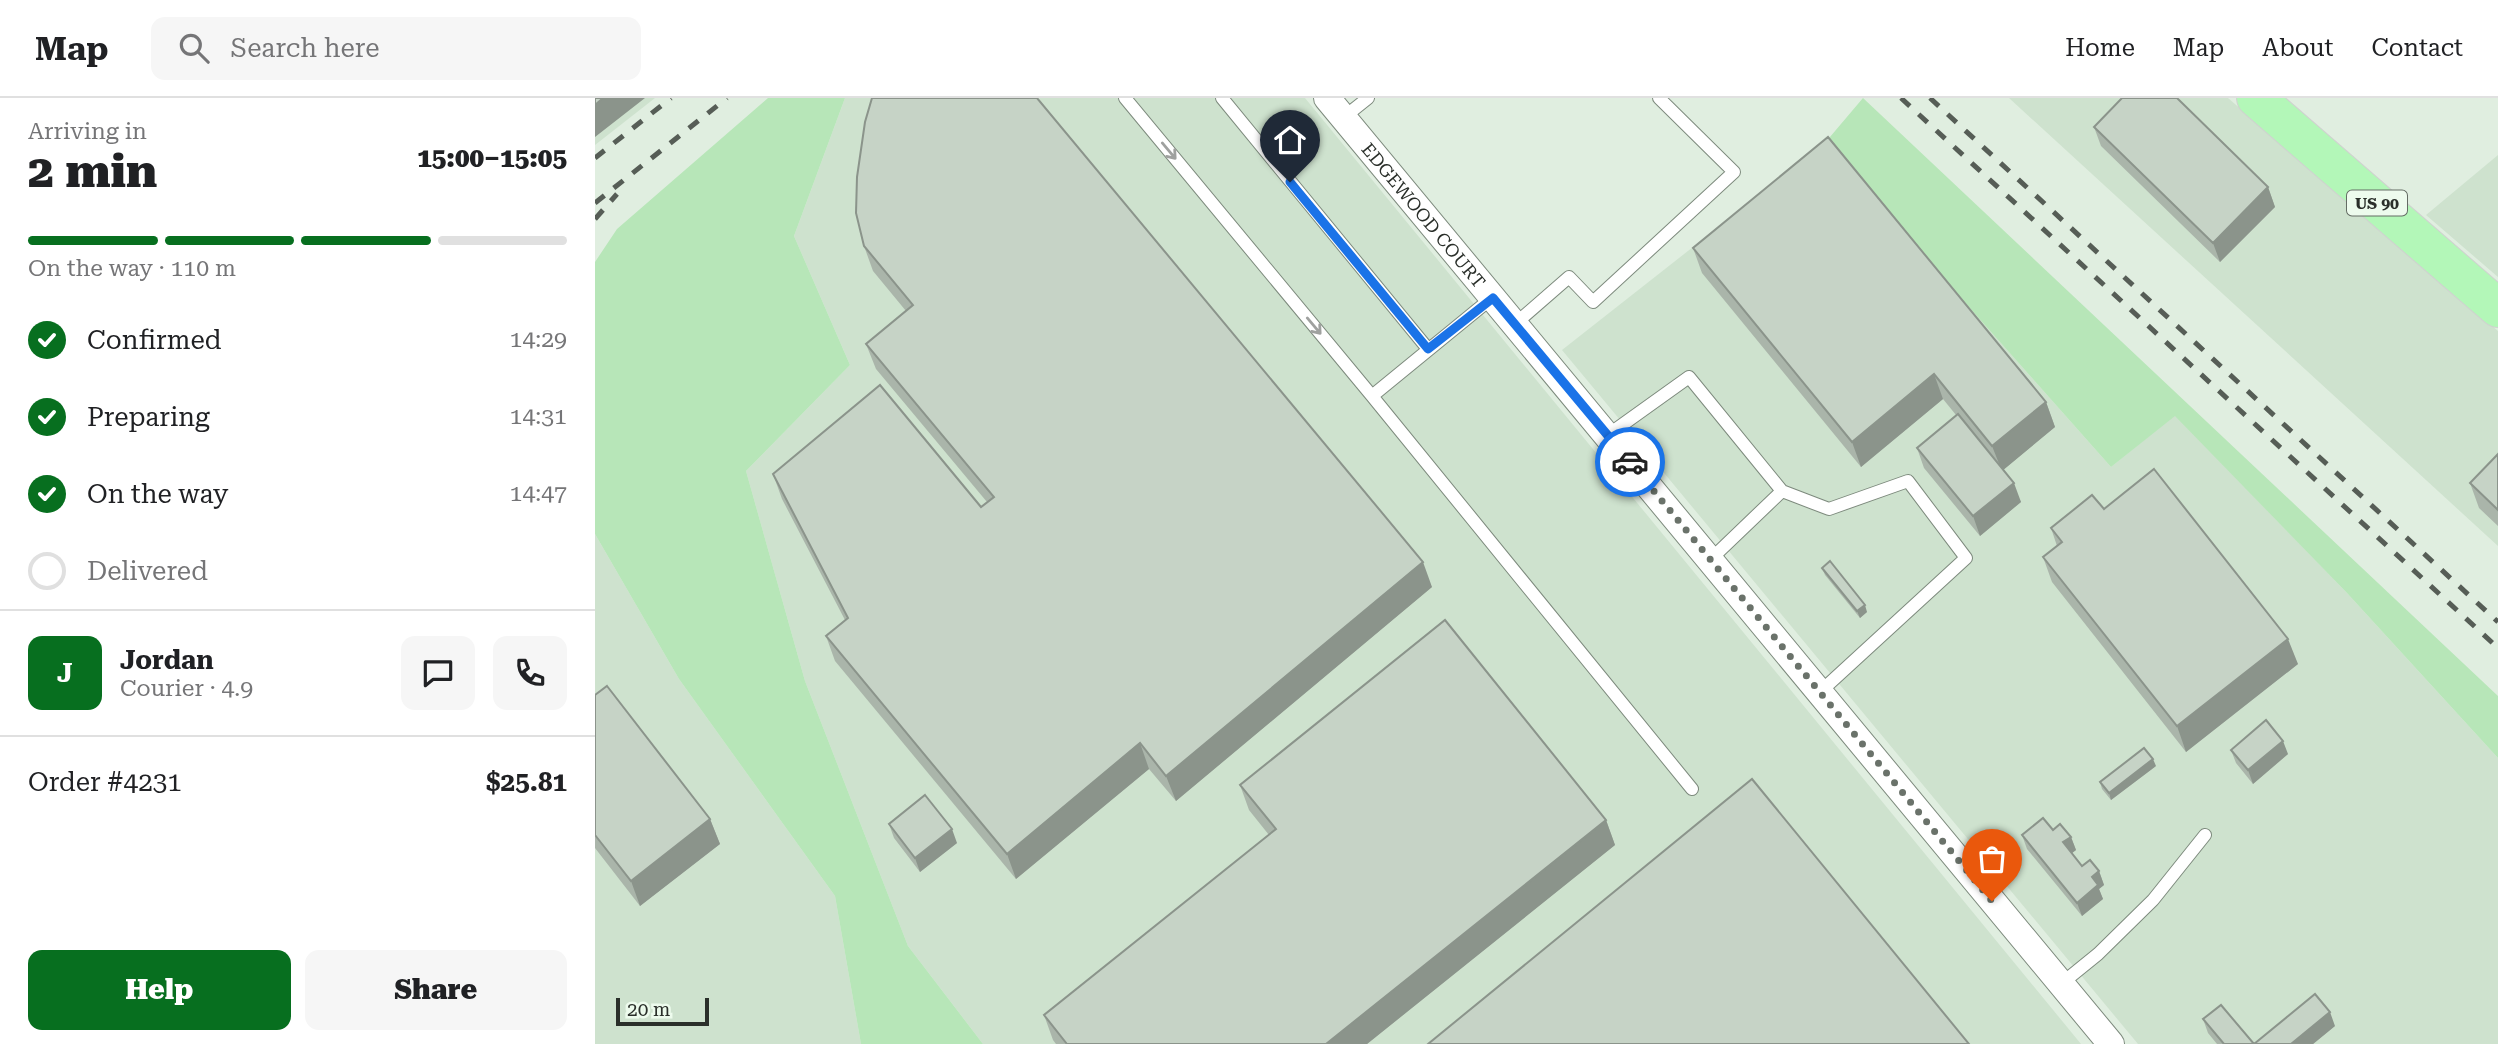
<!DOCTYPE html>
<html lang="en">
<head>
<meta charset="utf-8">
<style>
	body { margin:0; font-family:"Roboto Serif",serif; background:#f6f6f6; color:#202124; height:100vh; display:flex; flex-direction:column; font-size:26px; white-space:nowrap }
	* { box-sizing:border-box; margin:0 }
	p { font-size:23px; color:#757577 }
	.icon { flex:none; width:38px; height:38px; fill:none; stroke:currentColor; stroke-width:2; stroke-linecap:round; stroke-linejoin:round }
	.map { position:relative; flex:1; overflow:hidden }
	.details { display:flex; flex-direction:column; background:#fff; width:595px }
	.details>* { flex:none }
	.scale { position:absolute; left:21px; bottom:18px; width:93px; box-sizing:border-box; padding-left:7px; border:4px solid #2a2f2a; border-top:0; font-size:19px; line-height:24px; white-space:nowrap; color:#2a2f2a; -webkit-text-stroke:5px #edfbed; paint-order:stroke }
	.pin { position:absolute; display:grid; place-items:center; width:60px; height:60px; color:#fff; margin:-72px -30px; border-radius:50% 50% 50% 0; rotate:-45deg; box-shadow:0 0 7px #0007 }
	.pin .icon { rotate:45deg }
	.courier { position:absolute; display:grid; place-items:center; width:70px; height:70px; margin:-35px; border:5px solid #1a73e8; border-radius:50%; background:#fff; color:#222; box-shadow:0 2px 9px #0007 }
	.head em { font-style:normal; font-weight:800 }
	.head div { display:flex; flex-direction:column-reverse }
	.head { display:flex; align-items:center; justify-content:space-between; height:119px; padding:0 28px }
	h1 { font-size:46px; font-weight:800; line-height:52px }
	.bar { display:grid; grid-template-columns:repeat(4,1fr); gap:10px 7px; align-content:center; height:84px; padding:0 28px }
	.bar i { height:9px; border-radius:5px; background:#e0e0e0 }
	.bar .current { background:#076f1f }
	.bar p { grid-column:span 4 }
	.line { display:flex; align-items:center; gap:18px; padding:0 28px; border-top:2px solid #e0e0e0 }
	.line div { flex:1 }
	.round { display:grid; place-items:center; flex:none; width:74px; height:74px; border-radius:14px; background:#f6f6f6 }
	ol { padding:0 28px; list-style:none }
	li { display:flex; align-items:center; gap:21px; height:77px }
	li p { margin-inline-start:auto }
	li .icon { padding:7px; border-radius:50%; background:#076f1f; color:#fff; stroke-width:4 }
	li:last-child { color:#757577 }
	li i { width:38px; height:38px; border:4px solid #e0e0e0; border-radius:50% }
	.cta { display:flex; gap:14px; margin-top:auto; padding:14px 28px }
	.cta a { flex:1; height:80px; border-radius:14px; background:#076f1f; color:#fff; font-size:28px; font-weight:800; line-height:80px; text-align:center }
	.cta a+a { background:#f6f6f6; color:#202124 }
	header { display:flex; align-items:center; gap:42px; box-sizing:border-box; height:98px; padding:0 35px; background:#fff; border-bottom:2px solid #e0e0e0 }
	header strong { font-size:33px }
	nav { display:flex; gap:38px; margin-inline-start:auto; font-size:24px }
	.search { width:490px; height:63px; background:#f6f6f6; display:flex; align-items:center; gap:18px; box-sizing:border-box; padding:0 24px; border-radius:14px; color:#757577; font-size:26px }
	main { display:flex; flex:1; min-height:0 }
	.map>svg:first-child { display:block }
</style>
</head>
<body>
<header>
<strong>Map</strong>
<div class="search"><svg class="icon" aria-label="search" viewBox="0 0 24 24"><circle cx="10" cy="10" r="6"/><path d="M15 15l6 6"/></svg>Search here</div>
<nav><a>Home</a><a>Map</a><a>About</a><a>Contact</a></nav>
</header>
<main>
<section class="details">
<div class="head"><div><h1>2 min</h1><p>Arriving in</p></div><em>15:00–15:05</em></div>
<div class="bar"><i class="current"></i><i class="current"></i><i class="current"></i><i></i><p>On the way · 110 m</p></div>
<ol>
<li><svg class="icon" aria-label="check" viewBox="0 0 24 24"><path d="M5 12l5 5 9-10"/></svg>Confirmed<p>14:29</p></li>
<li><svg class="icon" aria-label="check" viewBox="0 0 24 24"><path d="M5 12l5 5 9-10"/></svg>Preparing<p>14:31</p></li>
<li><svg class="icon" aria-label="check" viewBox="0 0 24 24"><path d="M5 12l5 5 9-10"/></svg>On the way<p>14:47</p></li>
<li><i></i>Delivered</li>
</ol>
<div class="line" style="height:126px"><b class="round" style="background:#076f1f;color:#fff">J</b><div><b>Jordan</b><p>Courier · 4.9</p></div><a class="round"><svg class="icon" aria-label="chat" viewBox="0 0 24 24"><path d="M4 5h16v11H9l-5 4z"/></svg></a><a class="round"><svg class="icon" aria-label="phone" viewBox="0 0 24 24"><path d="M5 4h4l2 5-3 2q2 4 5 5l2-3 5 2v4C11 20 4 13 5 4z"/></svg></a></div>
<div class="line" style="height:91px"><div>Order #4231</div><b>$25.81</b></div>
<div class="cta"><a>Help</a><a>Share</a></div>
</section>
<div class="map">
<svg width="1903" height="946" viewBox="0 0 1903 946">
	<rect width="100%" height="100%" fill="#e0eee0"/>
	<path fill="#cee2ce" d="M0 0H60L0 47Z
		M250 0H710L1486 946H388L313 848 210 583 151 373 255 267 199 138Z
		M1414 0H1633L1903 233V448Z
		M1229 46 1516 369 1580 317 1752 495 1903 660V946H1543L967 252Z
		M1903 57V179L1831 117Z
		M0 436 84 581 240 798 266 946H0Z"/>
	<path fill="#b7e6b8" d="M173 0H250L199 138 255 267 151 373 210 583 313 848 388 946H266L240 798 84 581 0 436V164L22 131Z
		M1268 0 1903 598V660L1752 495 1580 318 1516 369 1229 46Z"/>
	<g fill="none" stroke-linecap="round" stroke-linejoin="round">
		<defs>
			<path id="lane" d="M530 0 777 298 1097 691
				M627 0 833 251
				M748 20 773 0
				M920 226 974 179 998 204 1139 74 1064 0
				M777 298 898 199
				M1013 337 1094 279 1187 393 1115 462
				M1187 393 1234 411 1313 383 1371 460 1225 594
				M1466 886 1503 856 1558 802 1610 737"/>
			<g id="street">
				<path id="s1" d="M732 0 1516 946"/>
			</g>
			<path id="primary" d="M1661 0 1903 210"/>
		</defs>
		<use href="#lane" stroke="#7d8a7d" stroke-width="14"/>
		<use href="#street" stroke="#7d8a7d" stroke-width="28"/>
		<use href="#primary" stroke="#d0d1d0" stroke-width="40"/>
		<use href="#lane" stroke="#fff" stroke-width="12"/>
		<use href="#street" stroke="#fff" stroke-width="26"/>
		<use href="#primary" stroke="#b3f7b8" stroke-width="38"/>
		<path stroke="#565d56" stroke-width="5" stroke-dasharray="12 12" stroke-linecap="butt" d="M1306 0 1903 550
			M1335 0 1903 524
			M0 60 76 0
			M0 105 132 0
			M0 121 22 96"/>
	</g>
	<path fill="#aab5aa" d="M1499 29 1673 89 1680 109 1625 164 1506 48Z
		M269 148 837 489 581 703 554 671 421 781 240 563 231 538 250 522 187 401 178 376 386 409 392 404 281 271 271 246 311 213 278 173Z
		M1098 150 1451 304 1460 329 1408 372 1426 404 1385 438 1329 370 1322 350 1361 317 1348 301 1266 369 1107 175Z
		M1903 356V428L1884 410 1875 385Z
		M1509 411 1703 566 1591 654 1457 484 1448 459 1462 448 1456 430Z
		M1227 470 1272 514 1265 520 1230 477Z
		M0 597 115 721 125 746 45 808 0 750Z
		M1636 652 1693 656 1658 686 1641 665Z
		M1561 668 1516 702 1507 691 1505 684Z
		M645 687 1011 722 1020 747 772 946H461L458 942 449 917 674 737 654 712Z
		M294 726 362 745 325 774 299 740Z
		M1458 732 1476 739 1481 752 1477 755 1487 768 1504 773 1509 787 1504 791 1508 801 1487 818 1432 751 1427 737Z
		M1608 921 1659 946 1740 928 1718 946H1622L1613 935Z"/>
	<path fill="#8b948b" d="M8 0H50L0 39V7Z
		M1673 89 1680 109 1625 164 1618 145Z
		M1339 276 1348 301 1266 369 1257 344Z
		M1451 304 1460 329 1407 373 1397 348Z
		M1419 385 1426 404 1385 438 1378 418Z
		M828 464 837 489 581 703 571 678Z
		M1270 507 1272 514 1265 520 1262 513Z
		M1693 541 1703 566 1591 654 1582 628Z
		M1688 643 1693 656 1658 686 1653 672Z
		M545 645 554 671 421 781 412 756Z
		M1558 661 1561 668 1516 702 1514 695Z
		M115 721 125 746 45 808 36 783Z
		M1011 722 1020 747 772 946H731Z
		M357 731 362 745 325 774 320 760Z
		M1476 739 1481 752 1473 758 1468 744Z
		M1504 773 1509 787 1504 791 1508 801 1487 818 1482 805 1497 779Z
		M1735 914 1740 928 1718 946H1696Z"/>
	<path fill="#c6d3c6" stroke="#8b948b" stroke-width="2" d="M0 0H8L0 7Z
		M277 0H442L828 464 571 678 545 645 412 756 231 538 253 520 178 376 285 287 386 409 399 399 271 246 318 207 269 148 261 115 262 79 270 24Z
		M1527 0H1582L1673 89 1618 145 1499 29Z
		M1233 39 1451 304 1397 348 1339 276 1257 344 1098 150Z
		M1363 316 1419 385 1378 418 1322 350Z
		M1903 356V412L1875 385Z
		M1559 371 1693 541 1582 628 1448 459 1467 444 1456 430 1497 397 1509 411Z
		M1235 463 1270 507 1262 513 1227 470Z
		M850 522 1011 722 731 946H472L449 917 681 731 645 687Z
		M12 588 115 721 36 783 0 737V597Z
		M1671 622 1688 643 1653 672 1636 652Z
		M1549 650 1558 661 1514 695 1505 684Z
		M1157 681 1374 946H833Z
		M330 697 357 731 320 760 294 726Z
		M1448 720 1458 732 1465 726 1476 739 1468 744 1487 768 1495 762 1504 773 1497 779 1503 787 1482 805 1427 737Z
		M1720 896 1735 914 1696 946H1629L1608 921 1626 907 1659 946Z"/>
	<defs><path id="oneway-shaft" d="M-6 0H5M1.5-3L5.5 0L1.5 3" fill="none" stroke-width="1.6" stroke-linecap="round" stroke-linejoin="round" transform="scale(1.75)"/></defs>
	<g stroke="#9fa19f">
		<use href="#oneway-shaft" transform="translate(574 53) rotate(50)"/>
		<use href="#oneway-shaft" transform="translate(719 228) rotate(50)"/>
	</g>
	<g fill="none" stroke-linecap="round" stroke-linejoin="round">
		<path stroke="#6a726a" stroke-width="7" stroke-dasharray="0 12.6" d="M1035 364 1397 803"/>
		<path stroke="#1a73e8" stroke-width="9" d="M695 84 833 251 898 200 1035 364"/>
	</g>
	<g text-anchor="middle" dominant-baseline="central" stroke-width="6" stroke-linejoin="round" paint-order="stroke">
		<rect fill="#edfbed" stroke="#646c64" stroke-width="2" x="1752" y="92.5" width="60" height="25" rx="5"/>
		<g font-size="16" font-weight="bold" fill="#2a2f2a">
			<text x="1782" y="105">US 90</text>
		</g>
		<g font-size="18" fill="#2a2f2a" stroke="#edfbed">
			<text stroke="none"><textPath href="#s1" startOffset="152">EDGEWOOD COURT</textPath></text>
		</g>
	</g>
</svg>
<div class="scale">20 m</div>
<div class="pin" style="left:1397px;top:803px;background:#ea580c"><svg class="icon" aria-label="bag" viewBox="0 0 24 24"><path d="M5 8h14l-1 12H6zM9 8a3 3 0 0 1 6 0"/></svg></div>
<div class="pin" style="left:695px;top:84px;background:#1f2937"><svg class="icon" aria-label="home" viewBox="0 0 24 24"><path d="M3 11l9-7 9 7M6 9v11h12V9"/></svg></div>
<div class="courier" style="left:1035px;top:364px"><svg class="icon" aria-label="car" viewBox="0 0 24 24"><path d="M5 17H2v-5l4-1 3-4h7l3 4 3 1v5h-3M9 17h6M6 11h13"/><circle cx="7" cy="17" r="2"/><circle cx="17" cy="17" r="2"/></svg></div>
</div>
</main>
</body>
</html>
